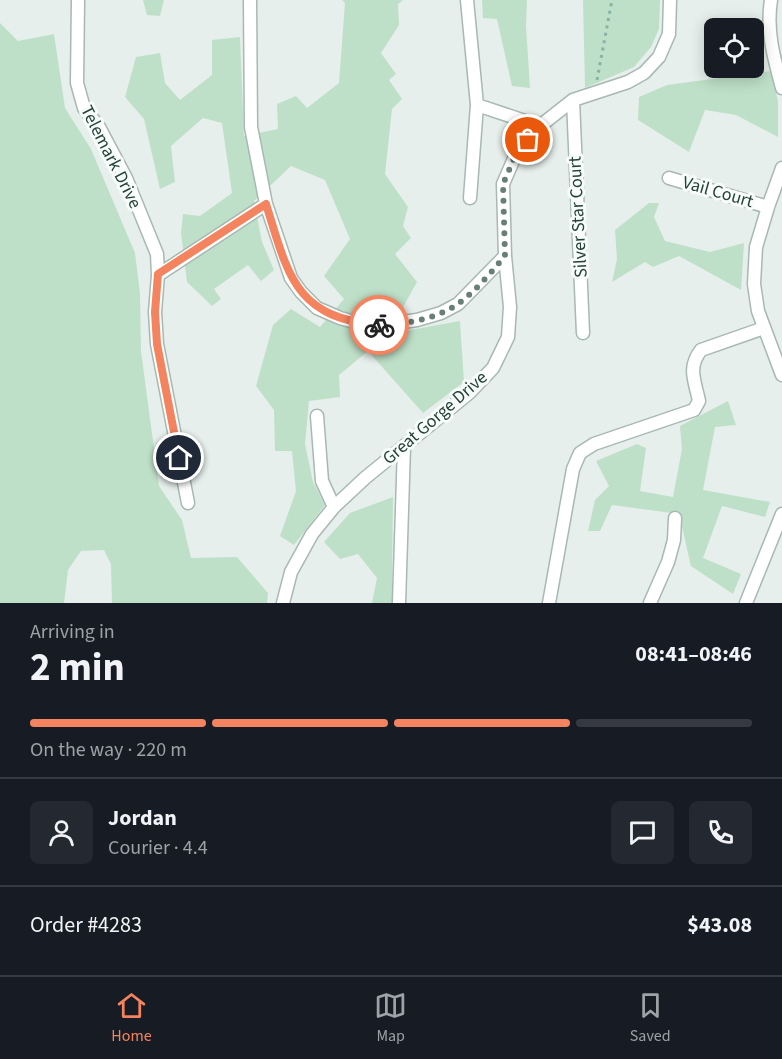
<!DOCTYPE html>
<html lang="en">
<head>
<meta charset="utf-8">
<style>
	body { margin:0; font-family:"Source Sans 3",sans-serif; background:#242831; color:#f1f3f6; height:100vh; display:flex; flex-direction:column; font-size:22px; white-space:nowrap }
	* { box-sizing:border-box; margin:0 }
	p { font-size:20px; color:#9ea1a6 }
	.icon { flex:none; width:33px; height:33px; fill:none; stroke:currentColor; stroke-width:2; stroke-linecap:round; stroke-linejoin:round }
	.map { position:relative; height:603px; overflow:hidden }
	.details { display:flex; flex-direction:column; background:#171b24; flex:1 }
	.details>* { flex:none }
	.fabs { position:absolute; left:704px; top:18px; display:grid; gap:12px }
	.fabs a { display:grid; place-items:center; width:60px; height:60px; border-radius:9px; background:#171b24; box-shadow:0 3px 15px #0003; font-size:30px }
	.pin { position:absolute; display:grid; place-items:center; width:51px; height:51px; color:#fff; margin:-26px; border:3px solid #fff; border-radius:50%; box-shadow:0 2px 6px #0007 }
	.courier { position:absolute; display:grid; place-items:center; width:60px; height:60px; margin:-30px; border:4px solid #f4845f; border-radius:50%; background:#fff; color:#222; box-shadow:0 2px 8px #0007 }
	.head em { font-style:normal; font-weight:700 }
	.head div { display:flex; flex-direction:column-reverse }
	.head { display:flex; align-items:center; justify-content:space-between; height:102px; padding:0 30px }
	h1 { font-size:39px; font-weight:700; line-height:45px }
	.bar { display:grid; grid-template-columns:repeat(4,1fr); gap:9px 6px; align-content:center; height:72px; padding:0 30px }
	.bar i { height:8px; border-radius:4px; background:#363941 }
	.bar .selected { background:#f4845f }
	.bar p { grid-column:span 4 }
	.line { display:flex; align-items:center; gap:15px; padding:0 30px; border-top:2px solid #363941 }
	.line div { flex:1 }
	.round { display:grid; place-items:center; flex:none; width:63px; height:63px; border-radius:9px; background:#242831 }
	.menu { display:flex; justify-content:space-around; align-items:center; height:84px; border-top:2px solid #363941; background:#171b24; font-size:16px; color:#9ea1a6 }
	.menu a { display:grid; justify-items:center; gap:3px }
	.menu .selected { color:#f4845f }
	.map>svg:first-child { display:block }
</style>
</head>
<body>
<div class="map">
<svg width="782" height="603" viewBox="0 0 782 603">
	<rect width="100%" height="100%" fill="#e6efeb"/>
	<path fill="#bfe0c8" d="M143 0H164L160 16 147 15Z
		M342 0H403L398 4 399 25 381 53 396 74 389 80 402 99 392 109 385 174 408 207 403 226 411 238 395 254 417 282 388 334 460 321 464 382 423 413 368 351 339 375 340 397 309 401 305 444 313 482 325 505 294 545 280 536 296 491 292 451H275L274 410 256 386 273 325 291 309 320 327 344 299 324 276 350 239 325 180 291 166 254 201 262 242 274 270 261 281 248 265 214 289 221 299 212 306 187 282 181 233 183 214 200 216 232 193 222 123 203 118 171 146 175 182 160 189 144 119 125 97 136 57 160 53 165 83 180 100 212 75V40L240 37 244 136 278 129 277 104 296 96 307 108 339 83 345 3Z
		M482 0H527L526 26 530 88 512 86 497 19 483 18Z
		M583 0H660L659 29 651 47 634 67 585 88Z
		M0 23 18 41 54 34 65 108 91 149 135 253 140 294 141 351 159 486 182 520 191 558 237 557 268 593 267 603H112L111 564 104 550 81 551 68 570 64 603H0Z
		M771 71 778 101V137L736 115 705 110 689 152 638 120 639 97 667 85Z
		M649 203H659L654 217 665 241 710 252 744 243 741 290 679 256 653 267 645 262 612 282 617 259 615 230Z
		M728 401 736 425 715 427 703 490 770 502 765 517 722 506 703 558 741 574 733 594 691 566 679 514 612 505 600 531H588L595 500 609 486 596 461 637 444 646 448 640 491 673 497 682 449 680 426Z
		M393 497 392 583 406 603H372L377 578 358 554 340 559 324 542 350 513Z"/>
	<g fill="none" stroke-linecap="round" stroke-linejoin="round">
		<defs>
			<path id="minor" d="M78 0 77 83 84 108 99 127 126 178 157 254 158 275
				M250 0 251 127 266 204 291 278 301 292 317 308 340 318 358 323 381 325 417 320 441 313 458 304 505 256
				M467 0 477 105 470 198
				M771 0C766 31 774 58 782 88
				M573 100 583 333
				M477 105 540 126
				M782 168 768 207 756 247 754 284 758 311 782 375
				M669 178 768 207
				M317 416 322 481 334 507
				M188 503 157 344 155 312 158 275 266 204
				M283 603 291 572 312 534 334 507 365 478 469 393 493 368 508 337 510 307 505 256 503 184 516 154 540 126 573 100 628 82 644 73 659 57 669 34 670 0
				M399 603 404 447
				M549 603 573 469 580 453 594 444 694 410 699 401C695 381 687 368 701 350L764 328
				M650 603 668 562 674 540 675 518
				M746 603 782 514"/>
		</defs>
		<use href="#minor" stroke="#a8b8b2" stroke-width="15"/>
		<path stroke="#86b3a5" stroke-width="3" stroke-dasharray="3 4.5" stroke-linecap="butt" d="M597 80 612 0"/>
		<use href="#minor" stroke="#fff" stroke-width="12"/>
	</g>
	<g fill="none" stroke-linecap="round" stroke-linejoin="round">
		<path stroke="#687f78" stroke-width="6" stroke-dasharray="0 10.8" d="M379 325C405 324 438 319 459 303 477 290 491 272 505 256L503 184 516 154 528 140"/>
		<path stroke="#f4845f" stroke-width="8" d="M179 458 157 344 155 312 158 274 266 204C288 274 294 318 379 325"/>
	</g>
	<g text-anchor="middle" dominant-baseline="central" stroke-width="6" stroke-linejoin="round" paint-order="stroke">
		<g font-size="18" fill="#24423a" stroke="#f7fbf9">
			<text transform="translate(111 157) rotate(63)">Telemark Drive</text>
			<text transform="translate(718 192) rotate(16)">Vail Court</text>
			<text transform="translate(578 217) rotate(-93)">Silver Star Court</text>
			<text transform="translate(435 418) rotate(-41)">Great Gorge Drive</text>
		</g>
	</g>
</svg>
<div class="fabs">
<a><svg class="icon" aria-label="locate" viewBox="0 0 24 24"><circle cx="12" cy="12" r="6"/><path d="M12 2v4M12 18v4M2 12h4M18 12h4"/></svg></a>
</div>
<div class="pin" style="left:528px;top:140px;background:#ea580c"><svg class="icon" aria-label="bag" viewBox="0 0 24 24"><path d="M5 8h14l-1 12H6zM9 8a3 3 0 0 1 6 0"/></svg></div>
<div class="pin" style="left:179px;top:458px;background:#1f2937"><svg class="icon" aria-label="home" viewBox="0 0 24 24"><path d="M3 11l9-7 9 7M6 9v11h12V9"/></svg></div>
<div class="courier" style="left:379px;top:325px"><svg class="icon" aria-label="bike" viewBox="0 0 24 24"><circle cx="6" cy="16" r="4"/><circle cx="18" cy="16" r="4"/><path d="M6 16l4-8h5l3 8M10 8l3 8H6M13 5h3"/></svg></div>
</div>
<section class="details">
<div class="head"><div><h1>2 min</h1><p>Arriving in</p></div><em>08:41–08:46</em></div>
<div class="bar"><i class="selected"></i><i class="selected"></i><i class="selected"></i><i></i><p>On the way · 220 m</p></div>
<div class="line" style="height:108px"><a class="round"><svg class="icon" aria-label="person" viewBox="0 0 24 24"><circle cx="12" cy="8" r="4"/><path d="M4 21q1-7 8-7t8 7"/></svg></a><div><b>Jordan</b><p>Courier · 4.4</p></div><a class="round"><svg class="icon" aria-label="chat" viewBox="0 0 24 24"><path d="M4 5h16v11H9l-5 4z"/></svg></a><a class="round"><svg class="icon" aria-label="phone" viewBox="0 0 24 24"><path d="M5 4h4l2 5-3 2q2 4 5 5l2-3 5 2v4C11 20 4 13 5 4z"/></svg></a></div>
<div class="line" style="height:78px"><div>Order #4283</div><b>$43.08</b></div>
</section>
<nav class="menu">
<a class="selected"><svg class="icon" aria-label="home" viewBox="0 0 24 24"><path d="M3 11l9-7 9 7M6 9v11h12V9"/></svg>Home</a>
<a><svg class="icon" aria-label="map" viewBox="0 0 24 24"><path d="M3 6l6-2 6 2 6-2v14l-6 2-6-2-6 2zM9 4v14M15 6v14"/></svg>Map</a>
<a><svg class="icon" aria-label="saved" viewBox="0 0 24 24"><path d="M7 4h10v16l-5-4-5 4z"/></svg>Saved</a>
</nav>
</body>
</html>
